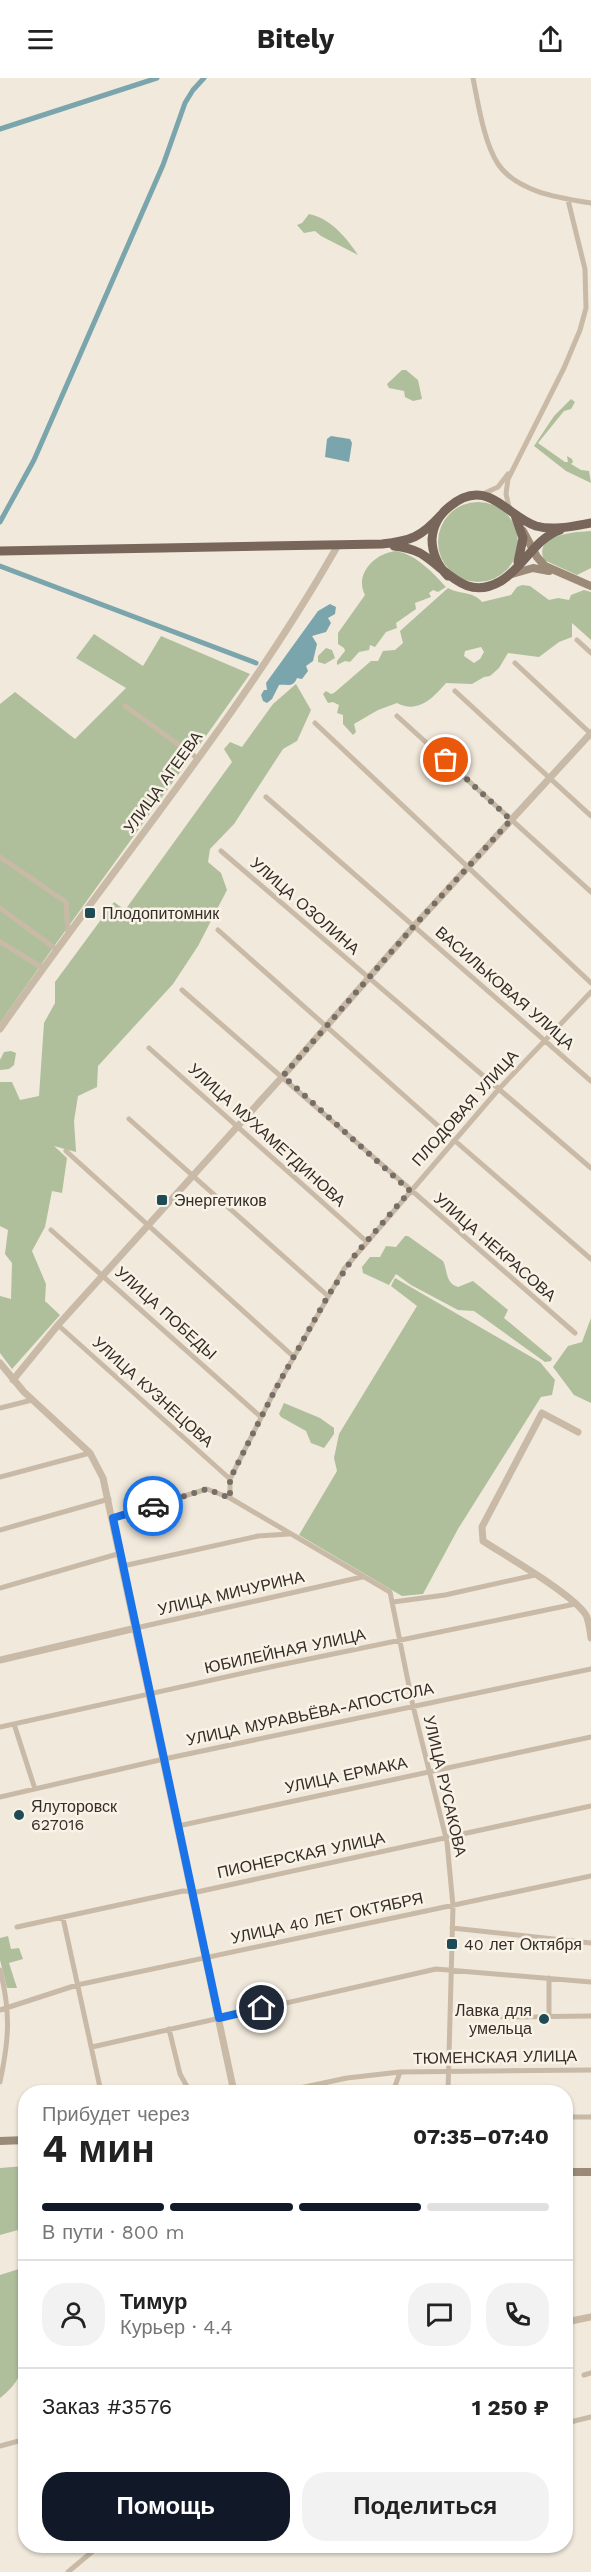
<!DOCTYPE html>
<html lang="ru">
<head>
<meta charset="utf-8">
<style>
	body { margin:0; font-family:"Work Sans",sans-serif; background:#f2f2f2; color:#222; height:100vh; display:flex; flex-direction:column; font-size:22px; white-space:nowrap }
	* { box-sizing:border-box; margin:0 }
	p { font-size:20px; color:#767676 }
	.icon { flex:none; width:33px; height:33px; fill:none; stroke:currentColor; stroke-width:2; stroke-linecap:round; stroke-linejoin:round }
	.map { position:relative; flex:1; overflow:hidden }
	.details { position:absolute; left:18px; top:2007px; width:555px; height:468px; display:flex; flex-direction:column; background:#fff; border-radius:24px; box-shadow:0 2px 4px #0004 }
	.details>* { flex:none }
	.pin { position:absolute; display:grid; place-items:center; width:51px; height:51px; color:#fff; margin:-26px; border:3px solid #fff; border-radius:50%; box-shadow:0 2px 6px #0007 }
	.courier { position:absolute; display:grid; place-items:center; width:60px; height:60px; margin:-30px; border:4px solid #1a73e8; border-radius:50%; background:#fff; color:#222; box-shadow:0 2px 8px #0007 }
	.overview em { font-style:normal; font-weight:700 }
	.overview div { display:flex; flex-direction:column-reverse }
	.overview { display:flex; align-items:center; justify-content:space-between; height:102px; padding:0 24px }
	h1 { font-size:39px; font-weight:700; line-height:45px }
	.bar { display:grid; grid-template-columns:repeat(4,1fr); gap:9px 6px; align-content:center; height:72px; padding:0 24px }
	.bar i { height:8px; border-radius:4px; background:#e0e0e0 }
	.bar .active { background:#111827 }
	.bar p { grid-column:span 4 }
	.line { display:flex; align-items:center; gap:15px; padding:0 24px; border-top:2px solid #e0e0e0 }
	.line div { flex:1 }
	.round { display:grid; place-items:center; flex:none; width:63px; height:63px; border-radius:24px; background:#f2f2f2 }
	.action { display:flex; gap:12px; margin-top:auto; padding:12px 24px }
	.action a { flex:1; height:69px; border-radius:24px; background:#111827; color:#fff; font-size:24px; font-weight:700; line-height:69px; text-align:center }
	.action a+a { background:#f2f2f2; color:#222 }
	header { display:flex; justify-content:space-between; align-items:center; height:78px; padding:0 24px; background:#fff; font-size:27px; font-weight:700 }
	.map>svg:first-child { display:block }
</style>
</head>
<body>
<header><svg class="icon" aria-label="menu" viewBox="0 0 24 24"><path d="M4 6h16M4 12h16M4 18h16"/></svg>Bitely<svg class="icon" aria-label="share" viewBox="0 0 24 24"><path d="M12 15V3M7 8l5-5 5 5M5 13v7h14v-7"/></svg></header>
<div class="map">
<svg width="591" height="2494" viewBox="0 0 591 2494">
	<rect width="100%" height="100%" fill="#f1e9db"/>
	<path fill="#afbf9b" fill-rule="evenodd" d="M309 136C330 140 346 159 358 177L321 158 315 153 304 155 297 147 302 145Z
		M402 292H406L418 302 422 321 413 323 405 319 404 313 389 310 387 306Z
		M571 321 575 324 571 331 564 333 538 365 565 384H568L567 378 572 381 573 384 571 386 581 392 589 393 591 405 566 393 534 368 554 338Z
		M438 464a40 40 0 1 1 80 0a40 40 0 1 1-80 0Z
		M591 453V490L577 497 544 482C533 456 575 454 591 453Z
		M396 473C417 477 432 494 446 509L438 514 433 512 429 515 431 519 415 525 416 531 396 545 397 550 386 554 375 569 370 567 369 572 359 574 350 584 345 583 337 587V583L345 573 344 570 338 566V555L365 517C354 496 375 475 396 473Z
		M522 507 530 508 549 522 558 520 569 522 571 517 584 512 591 514V562L572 545V559L559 564 539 579 508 575 499 590 490 598 484 599 472 606 446 605C433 620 418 636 397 625L378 632 354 646 356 654 353 657 343 646V637L337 635 339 627 333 624 328 625 323 616 326 613 331 616 334 615 371 583H378L383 573 395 572 403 565 400 553 448 510C461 517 473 513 482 524L511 517 517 509ZM481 569 484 574 480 581 474 585 464 578 465 573Z
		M94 556 143 588 161 558 250 596C168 713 82 827 0 945V626L15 614 75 661 126 610 76 580Z
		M326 570 332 572 335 580 325 586 318 584V578Z
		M296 606 311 632 297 663 283 671 234 746 210 771 208 784 221 795 227 812 198 868 173 906 98 988 97 1009 78 1018 74 1043 76 1074 54 1068 67 1080 62 1115 52 1113 45 1149 32 1173 46 1206 45 1223 60 1237 12 1291 0 1275V1218L11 1221 12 1185 5 1176 8 1152 0 1148V1004H12L20 1022 39 1018 44 945 55 925V904L114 824 125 832 232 684 224 671 230 664 242 669 273 626Z
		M11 973 16 975 14 987 9 991 0 992V982L4 974Z
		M405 1158H408L443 1183C448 1193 445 1205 458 1209L473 1203 508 1232 504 1240 552 1280 551 1283 545 1284 474 1233 458 1232 411 1207 396 1196 389 1207 363 1195 362 1189 370 1179H380L386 1168 396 1169Z
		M395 1200 540 1284 555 1302 552 1317 541 1319 458 1451 423 1516 402 1518 299 1457 337 1393 334 1380 339 1356 417 1228 391 1208Z
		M591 1240V1325L574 1317 553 1289 568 1268 582 1264Z
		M284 1325 320 1340 334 1350V1356L324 1370 311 1365 306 1353 281 1339 279 1336Z
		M8 1858 11 1871 19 1870 23 1881 9 1885 17 1910H7L0 1882V1860Z
		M25 2088V2147L18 2152 0 2157V2090Z
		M25 2189V2255L22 2252 25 2244 18 2245V2254L25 2262V2276L22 2279C26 2294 12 2311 0 2320V2197Z"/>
	<path fill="#7aa5ad" d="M331 358 350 361 352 365 349 384 325 379 327 361Z
		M330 526 336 529 335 536 328 540 331 545 326 554 312 558 317 566 313 583 306 588 308 593 302 601 297 600C293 610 287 606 279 607L272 621 267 625 263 623 261 617 264 612H267L266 605 318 533Z"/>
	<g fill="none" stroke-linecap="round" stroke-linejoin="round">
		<path stroke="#7aa5ad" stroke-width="5" d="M0 51 157 0
			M0 444 34 382 163 87 185 25 193 12 204 0
			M0 488 256 585"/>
		<path stroke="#c9baa7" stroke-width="5" d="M473 0C478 25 484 65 498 86 517 114 560 120 591 125
			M483 416 498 409 508 396
			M509 429 506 416 508 401 564 290 580 252 586 230 585 191 568 122
			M577 562 591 575
			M515 585 591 656
			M455 613 591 738
			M125 628 197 680
			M397 638 591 814
			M315 645 591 905
			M266 719 591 1003
			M221 773 591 1090
			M0 779 66 824 68 855
			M0 830 56 871
			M218 852 454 1062 591 1181
			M0 864 43 890
			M182 912 575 1255
			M149 970 366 1163
			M129 1041 328 1218
			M66 1073 294 1279
			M51 1152 261 1339
			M58 1247 230 1401
			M0 1330 32 1322
			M0 1399 90 1375
			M230 1420V1401L275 1312 344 1191 498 1012 591 914
			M113 1440 207 1411 230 1420 390 1514 413 1628 447 1764 453 1828 448 2014
			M0 1452 109 1421
			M123 1488 258 1458 289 1456
			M0 1510 121 1475
			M393 1524 445 1517 535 1497
			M136 1550 362 1499
			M14 1646 35 1711
			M0 1649 275 1588 575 1526
			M0 1719 164 1681 591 1591
			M178 1748 591 1659
			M63 1840 101 2014
			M17 1849 183 1813 197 1814 591 1728
			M452 1850 591 1865
			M0 1892C11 1934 9 1962 0 2004
			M0 1932 77 1907 591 1798
			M549 1937V1900
			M502 1939 591 1938
			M169 1951 180 1996 190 2014
			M92 1969 436 1891 591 1904
			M153 2014 187 2009
			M281 2014 347 2000 400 1994
			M393 2014 400 1994 591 1992
			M566 2039H591
			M584 2297 591 2295
			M566 2345 591 2339
			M0 2368 26 2361
			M68 2494 99 2468"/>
		<path stroke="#c9baa7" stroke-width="7" d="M0 951C112 790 241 638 338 467
			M0 1285 24 1314 90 1375 103 1400 234 2014
			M13 1302 58 1247 283 998 414 848 591 655
			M578 1354 542 1335 482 1449 483 1463C506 1478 573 1516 586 1537 589 1543 590 1553 591 1560
			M0 1582 136 1550
			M566 2244 591 2239"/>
		<path stroke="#9c8a78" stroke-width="8" d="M523 453 537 479 545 488 591 508
			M512 496 533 490 549 493
			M0 2063 26 2062
			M566 2094H591"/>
		<path stroke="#776659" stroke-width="9" d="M515 437 523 460 518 484
			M394 468C403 469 412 471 420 475 447 491 465 524 501 503 524 489 534 461 560 452
			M0 473 382 466C411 463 421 459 441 437
			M448 498C438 488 432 476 432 461 433 448 439 437 449 429 487 397 506 438 536 448 553 453 574 448 591 445"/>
	</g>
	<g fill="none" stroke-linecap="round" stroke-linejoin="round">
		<path stroke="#776f66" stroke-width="6" stroke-dasharray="0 10.8" d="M153 1428 207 1411 230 1420V1401L275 1312 328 1218 355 1177 410 1113 283 998 414 848 511 742 446 682"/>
		<path stroke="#1a73e8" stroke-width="8" d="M153 1428 113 1440 219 1940 262 1930"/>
	</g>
	<g fill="#1e4b55" stroke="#f9f3e7" stroke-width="2">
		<rect x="84" y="829" width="12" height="12" rx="3"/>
		<rect x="156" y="1116" width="12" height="12" rx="3"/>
		<circle cx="19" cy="1737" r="6"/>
		<rect x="446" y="1860" width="12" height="12" rx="3"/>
		<circle cx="544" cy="1941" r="6"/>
	</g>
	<g text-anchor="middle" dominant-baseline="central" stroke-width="5" stroke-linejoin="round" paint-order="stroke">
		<g font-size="16" fill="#352d27" stroke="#f9f3e7">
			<text transform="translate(163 704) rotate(-54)">УЛИЦА АГЕЕВА</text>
			<text transform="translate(305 828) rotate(41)">УЛИЦА ОЗОЛИНА</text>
			<text transform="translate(505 910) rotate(41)">ВАСИЛЬКОВАЯ УЛИЦА</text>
			<text transform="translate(465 1030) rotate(-48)">ПЛОДОВАЯ УЛИЦА</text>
			<text transform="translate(267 1057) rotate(42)">УЛИЦА МУХАМЕТДИНОВА</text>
			<text transform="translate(495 1169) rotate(41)">УЛИЦА НЕКРАСОВА</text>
			<text transform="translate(166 1235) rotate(42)">УЛИЦА ПОБЕДЫ</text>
			<text transform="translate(153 1314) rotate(42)">УЛИЦА КУЗНЕЦОВА</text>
			<text transform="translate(231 1515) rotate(-13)">УЛИЦА МИЧУРИНА</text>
			<text transform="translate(285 1573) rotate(-12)">ЮБИЛЕЙНАЯ УЛИЦА</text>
			<text transform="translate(310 1636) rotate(-12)">УЛИЦА МУРАВЬЁВА-АПОСТОЛА</text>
			<text transform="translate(346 1697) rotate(-12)">УЛИЦА ЕРМАКА</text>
			<text transform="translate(445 1708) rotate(77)">УЛИЦА РУСАКОВА</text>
			<text transform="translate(301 1777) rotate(-12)">ПИОНЕРСКАЯ УЛИЦА</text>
			<text transform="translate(327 1840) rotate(-12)">УЛИЦА 40 ЛЕТ ОКТЯБРЯ</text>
			<text transform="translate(495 1979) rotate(-1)">ТЮМЕНСКАЯ УЛИЦА</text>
		</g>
		<g font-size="16" fill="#352d27" stroke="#f9f3e7" text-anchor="start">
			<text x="102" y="835">Плодопитомник</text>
			<text x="174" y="1122">Энергетиков</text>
			<text x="31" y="1728">Ялуторовск<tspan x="31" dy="18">627016</tspan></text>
			<text x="464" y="1866">40 лет Октября</text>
			<text x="532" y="1932" text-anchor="end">Лавка для<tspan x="532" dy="18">умельца</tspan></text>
		</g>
	</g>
</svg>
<div class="pin" style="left:446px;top:682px;background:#ea580c"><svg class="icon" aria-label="bag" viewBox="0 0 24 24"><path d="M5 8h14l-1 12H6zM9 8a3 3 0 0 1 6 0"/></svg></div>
<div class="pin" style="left:262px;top:1930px;background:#1f2937"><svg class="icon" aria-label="home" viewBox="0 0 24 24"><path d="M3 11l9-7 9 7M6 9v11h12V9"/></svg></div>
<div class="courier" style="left:153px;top:1428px"><svg class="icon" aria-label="car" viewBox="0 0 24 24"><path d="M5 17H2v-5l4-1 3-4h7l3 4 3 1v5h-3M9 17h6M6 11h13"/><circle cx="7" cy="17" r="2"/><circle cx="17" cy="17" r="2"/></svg></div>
<section class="details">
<div class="overview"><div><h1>4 мин</h1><p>Прибудет через</p></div><em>07:35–07:40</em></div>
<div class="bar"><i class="active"></i><i class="active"></i><i class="active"></i><i></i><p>В пути · 800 m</p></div>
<div class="line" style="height:108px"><a class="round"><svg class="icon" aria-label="person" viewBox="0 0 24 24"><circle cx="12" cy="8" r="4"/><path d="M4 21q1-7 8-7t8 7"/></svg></a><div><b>Тимур</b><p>Курьер · 4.4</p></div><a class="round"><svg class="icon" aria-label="chat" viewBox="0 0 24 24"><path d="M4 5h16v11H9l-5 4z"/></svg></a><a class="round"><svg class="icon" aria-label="phone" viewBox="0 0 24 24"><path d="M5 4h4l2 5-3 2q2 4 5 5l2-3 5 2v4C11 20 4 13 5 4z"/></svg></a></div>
<div class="line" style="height:78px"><div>Заказ #3576</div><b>1 250 ₽</b></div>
<div class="action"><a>Помощь</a><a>Поделиться</a></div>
</section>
</div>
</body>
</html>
